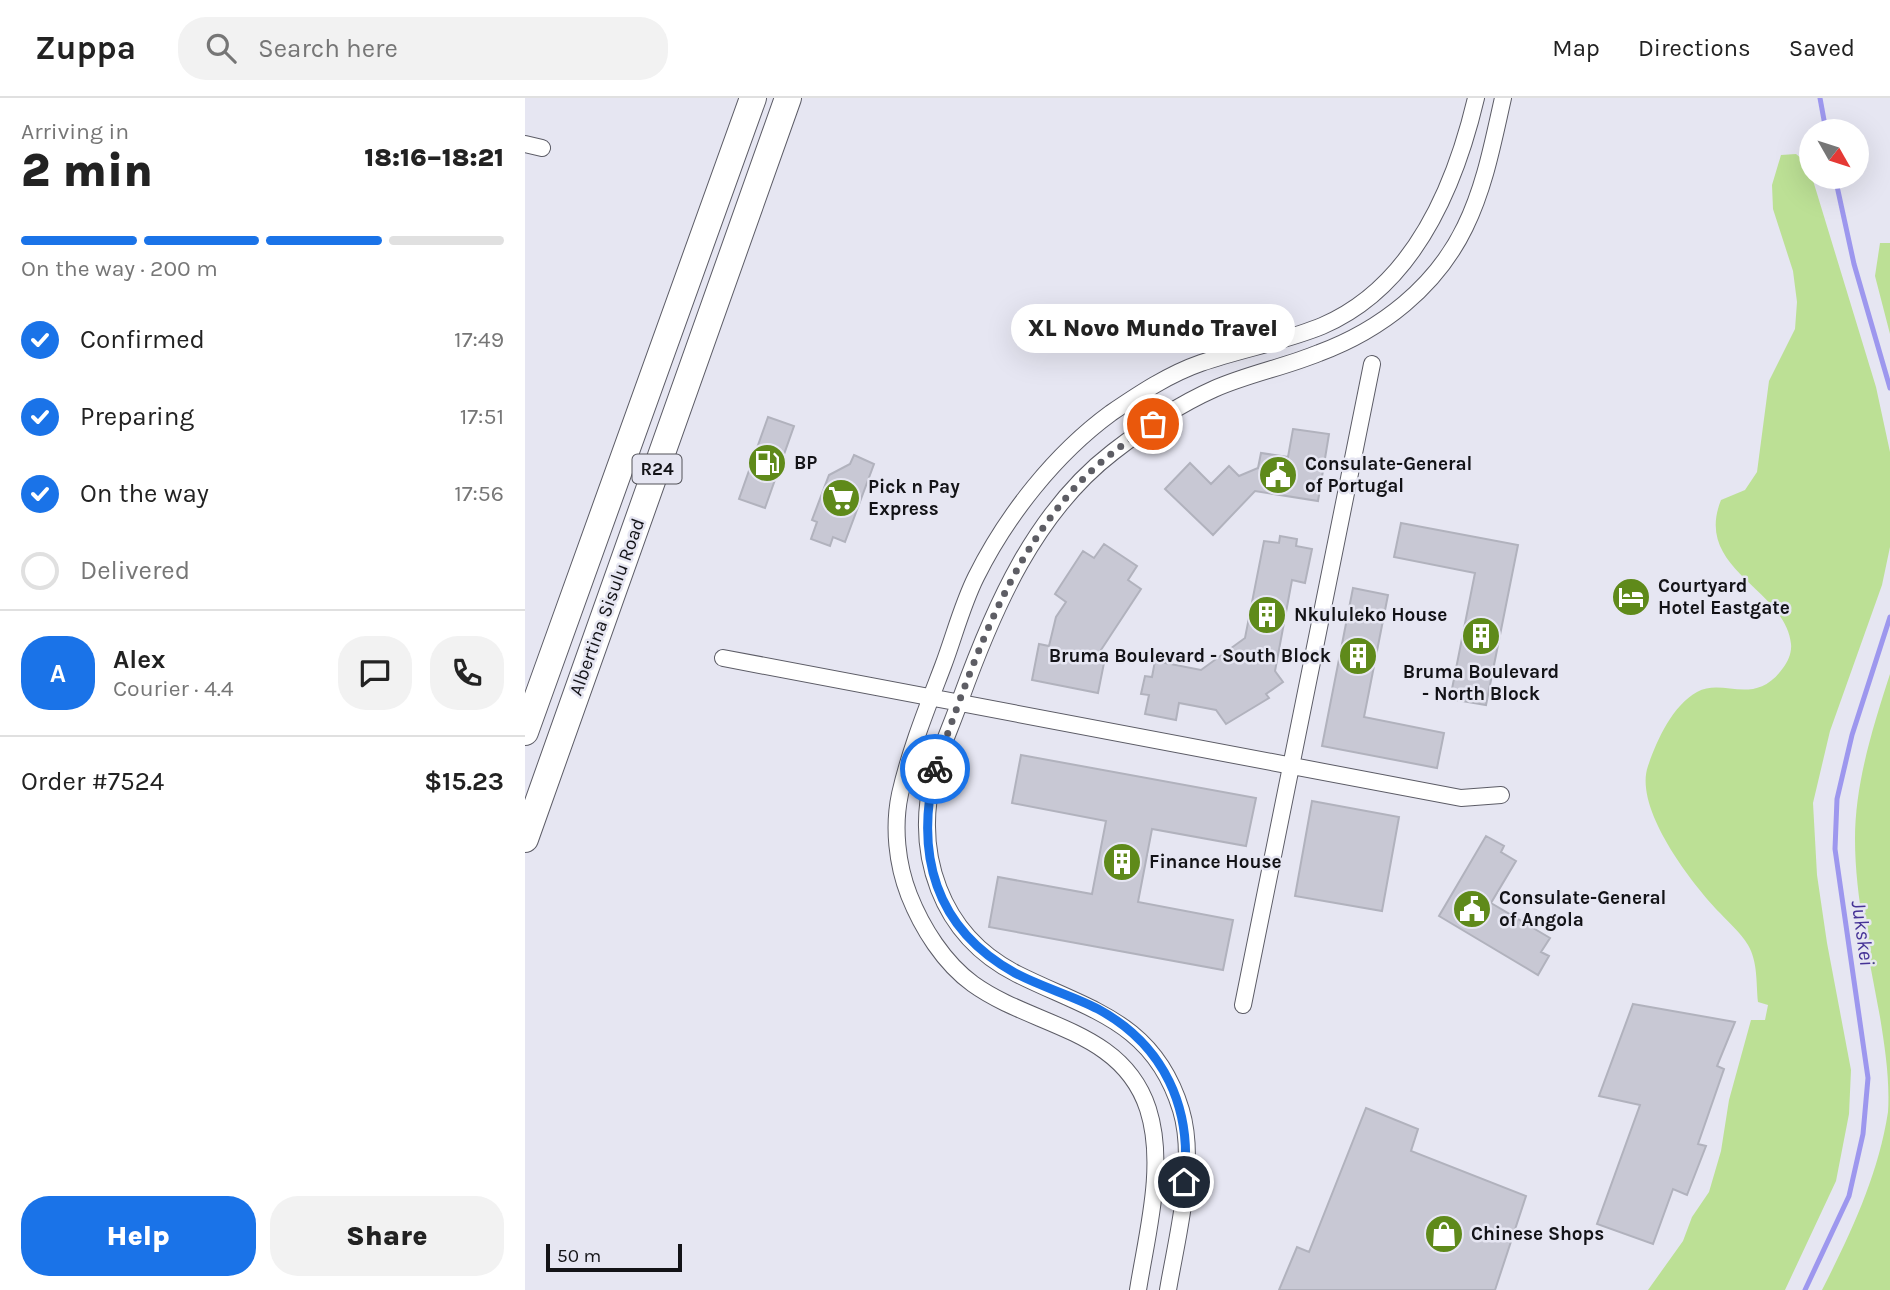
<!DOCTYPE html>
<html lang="en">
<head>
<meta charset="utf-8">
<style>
	body { margin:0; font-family:Karla,sans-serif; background:#f2f2f2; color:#222; height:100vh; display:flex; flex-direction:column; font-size:26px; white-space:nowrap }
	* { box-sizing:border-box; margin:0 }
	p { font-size:23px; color:#767676 }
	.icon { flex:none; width:38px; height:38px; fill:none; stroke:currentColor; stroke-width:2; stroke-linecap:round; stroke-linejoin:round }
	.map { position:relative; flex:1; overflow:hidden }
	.sheet { display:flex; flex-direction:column; background:#fff; width:525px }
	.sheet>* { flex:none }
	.needle { width:46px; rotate:129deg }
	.controls { position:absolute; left:1274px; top:21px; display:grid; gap:14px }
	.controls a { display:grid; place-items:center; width:70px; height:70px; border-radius:50%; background:#fff; box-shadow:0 7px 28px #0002; font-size:35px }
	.scale { position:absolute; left:21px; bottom:18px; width:136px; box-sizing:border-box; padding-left:7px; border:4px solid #131317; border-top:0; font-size:19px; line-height:24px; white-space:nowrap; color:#131317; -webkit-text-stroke:5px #e6e6f2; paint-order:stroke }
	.pin { position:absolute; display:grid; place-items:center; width:60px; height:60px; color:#fff; margin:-30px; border:4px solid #fff; border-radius:50%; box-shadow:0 2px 7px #0007 }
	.courier { position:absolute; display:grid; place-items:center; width:70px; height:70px; margin:-35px; border:5px solid #1a73e8; border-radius:50%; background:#fff; color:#222; box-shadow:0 2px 9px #0007 }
	.bubble { position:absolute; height:49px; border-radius:24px; background:#fff; box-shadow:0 7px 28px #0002; font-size:23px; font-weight:800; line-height:49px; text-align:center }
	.summary em { font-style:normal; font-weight:800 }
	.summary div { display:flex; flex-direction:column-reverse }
	.summary { display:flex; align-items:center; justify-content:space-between; height:119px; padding:0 21px }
	h1 { font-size:46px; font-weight:800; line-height:52px }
	.bar { display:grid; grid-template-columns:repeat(4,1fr); gap:10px 7px; align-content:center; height:84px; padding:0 21px }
	.bar i { height:9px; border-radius:5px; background:#e0e0e0 }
	.bar .current { background:#1a73e8 }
	.bar p { grid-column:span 4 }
	.line { display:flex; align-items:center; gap:18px; padding:0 21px; border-top:2px solid #e0e0e0 }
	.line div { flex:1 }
	.round { display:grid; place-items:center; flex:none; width:74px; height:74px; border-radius:28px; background:#f2f2f2 }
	ol { padding:0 21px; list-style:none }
	li { display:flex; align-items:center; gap:21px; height:77px }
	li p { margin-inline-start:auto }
	li .icon { padding:7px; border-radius:50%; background:#1a73e8; color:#fff; stroke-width:4 }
	li:last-child { color:#767676 }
	li i { width:38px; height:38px; border:4px solid #e0e0e0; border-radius:50% }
	.primary-button { display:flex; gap:14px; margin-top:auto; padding:14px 21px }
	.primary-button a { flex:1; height:80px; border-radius:28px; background:#1a73e8; color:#fff; font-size:28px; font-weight:800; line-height:80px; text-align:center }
	.primary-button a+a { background:#f2f2f2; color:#222 }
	header { display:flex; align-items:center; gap:42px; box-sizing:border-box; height:98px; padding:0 35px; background:#fff; border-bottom:2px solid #e0e0e0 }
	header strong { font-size:33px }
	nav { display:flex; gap:38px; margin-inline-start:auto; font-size:24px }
	.search { width:490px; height:63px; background:#f2f2f2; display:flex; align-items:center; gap:18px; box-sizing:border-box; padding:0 24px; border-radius:28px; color:#767676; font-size:26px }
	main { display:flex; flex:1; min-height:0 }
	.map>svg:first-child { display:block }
</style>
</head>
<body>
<header>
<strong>Zuppa</strong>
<div class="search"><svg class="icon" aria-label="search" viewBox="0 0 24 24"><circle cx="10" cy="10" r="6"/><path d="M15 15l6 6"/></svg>Search here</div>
<nav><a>Map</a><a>Directions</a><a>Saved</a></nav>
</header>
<main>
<section class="sheet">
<div class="summary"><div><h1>2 min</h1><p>Arriving in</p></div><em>18:16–18:21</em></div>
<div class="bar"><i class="current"></i><i class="current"></i><i class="current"></i><i></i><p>On the way · 200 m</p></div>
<ol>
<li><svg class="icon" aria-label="check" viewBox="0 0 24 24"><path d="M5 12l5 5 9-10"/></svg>Confirmed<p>17:49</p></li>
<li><svg class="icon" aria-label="check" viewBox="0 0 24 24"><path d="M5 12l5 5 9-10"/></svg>Preparing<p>17:51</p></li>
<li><svg class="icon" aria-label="check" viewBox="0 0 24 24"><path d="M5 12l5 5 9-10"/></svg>On the way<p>17:56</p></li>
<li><i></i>Delivered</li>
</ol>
<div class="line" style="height:126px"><b class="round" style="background:#1a73e8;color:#fff">A</b><div><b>Alex</b><p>Courier · 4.4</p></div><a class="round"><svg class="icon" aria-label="chat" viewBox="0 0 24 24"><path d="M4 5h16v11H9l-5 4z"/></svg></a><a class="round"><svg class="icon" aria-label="phone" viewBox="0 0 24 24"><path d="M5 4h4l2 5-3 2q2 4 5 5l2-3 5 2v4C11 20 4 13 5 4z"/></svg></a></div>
<div class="line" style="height:91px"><div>Order #7524</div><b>$15.23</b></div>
<div class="primary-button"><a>Help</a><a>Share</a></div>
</section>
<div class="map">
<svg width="1365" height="1192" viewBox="0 0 1365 1192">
	<rect width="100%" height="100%" fill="#e6e6f2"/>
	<path fill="#bce095" d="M1271 56 1283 66 1351 289 1365 354V449L1357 487 1305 633 1288 705 1292 777 1302 845 1326 972 1324 1016 1311 1083 1260 1192H1123L1158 1143 1167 1119 1184 1094 1196 1053 1204 1002 1226 922H1240L1243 907 1233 904C1231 885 1233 864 1223 847 1215 834 1205 826 1195 815 1167 786 1108 710 1123 668 1132 642 1147 608 1172 594 1199 579 1229 610 1258 570 1263 564 1267 554 1266 546 1260 490 1168 472 1196 402L1220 392 1232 374 1244 283 1270 231 1272 204 1268 173 1248 111 1247 87 1256 57Z
		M1355 145H1365V236L1350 178Z
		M1365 576V1192H1297C1326 1135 1353 1078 1363 1014 1365 982 1360 950 1355 919 1345 862 1330 800 1330 741 1330 685 1348 629 1365 576Z"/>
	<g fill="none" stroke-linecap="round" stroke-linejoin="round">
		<path stroke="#9d97ee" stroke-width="5" d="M1295 0 1301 33
			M1310 79 1329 166 1365 290
			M1280 1192 1324 1098 1338 1036 1343 980 1310 751 1312 701 1327 637 1365 519"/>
	</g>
	<path fill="#c8c8d4" stroke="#b1b2bd" stroke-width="2" d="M243 319 269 328 240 410 214 401Z
		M768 331 804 336 793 403 730 393 688 437 640 391 665 365 686 386 704 368 714 378 733 370 736 355 763 359Z
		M329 357 349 366 320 444 308 439 305 448 286 441 292 424 287 422 304 377 325 366Z
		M876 425 993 447 961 607 925 601 950 475 869 459Z
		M755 438 772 441 771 448 787 451 780 485 767 482 750 573 758 584 741 596 744 600 701 626 691 612 654 605 651 622 620 616 624 597 616 596 620 578 627 579 630 563 676 572 720 540 739 443 754 445Z
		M579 446 612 468 603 482 616 491 572 558 580 560 573 595 507 582 514 546 524 548 531 519 541 504 530 496 558 453 569 460Z
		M828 490 863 497 839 619 919 635 912 670 797 648Z
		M496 657 731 700 721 748 627 731 613 804 708 822 698 872 464 829 473 779 567 796 581 723 487 705Z
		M787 703 874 719 857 813 770 798Z
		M961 738 979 748 976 754 991 763 966 805 1025 840 1016 854 1024 858 1013 877 914 818Z
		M1108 906 1210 924 1192 968 1199 971 1173 1046 1181 1048 1162 1097 1148 1091 1128 1146 1072 1126 1115 1007 1074 998Z
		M841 1010 893 1031 886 1053 1001 1098 970 1192H754L772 1149 784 1154Z"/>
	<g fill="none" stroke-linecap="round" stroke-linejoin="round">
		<defs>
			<path id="street" d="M0 46 17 50
				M198 560 936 700 976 697
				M718 907 847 266
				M613 1192C622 1135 641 1067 623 1011 597 931 508 929 448 886 419 865 397 830 384 797 372 766 368 729 375 696 385 652 402 610 418 568 429 539 437 507 451 479 482 417 530 356 586 315 614 296 644 276 676 265 716 251 758 244 797 228 888 189 930 89 951 0
				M643 1192C652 1138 672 1065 656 1012 629 923 564 912 492 876 415 837 388 755 409 674 416 649 428 624 436 600 469 509 510 414 588 354 619 330 653 307 689 291 723 276 760 269 794 255 856 232 911 189 940 129 960 88 968 44 978 0"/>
			<path id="primary" d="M0 634 228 0
				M0 741 263 0"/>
		</defs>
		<use href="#street" stroke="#5c5c66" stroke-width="18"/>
		<use href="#primary" stroke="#5c5c66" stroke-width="28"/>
		<use href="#street" stroke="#fff" stroke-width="16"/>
		<use href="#primary" stroke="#fff" stroke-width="26"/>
	</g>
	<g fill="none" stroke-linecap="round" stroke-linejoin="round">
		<path stroke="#5d5d64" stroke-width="7" stroke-dasharray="0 12.6" d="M410 671C445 574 477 473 546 394 569 367 598 346 628 326"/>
		<path stroke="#1a73e8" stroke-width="9" d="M410 671C390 756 409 830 490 875 516 889 546 897 573 911 639 947 668 1010 659 1084"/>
	</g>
	<defs>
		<symbol id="fuel-disc" viewBox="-11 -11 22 22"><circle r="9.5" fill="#5f8a1a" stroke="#e6e6f2"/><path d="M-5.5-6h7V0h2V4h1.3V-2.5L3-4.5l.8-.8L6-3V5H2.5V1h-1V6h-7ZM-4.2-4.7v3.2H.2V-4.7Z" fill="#fff"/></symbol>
		<symbol id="civic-disc" viewBox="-11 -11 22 22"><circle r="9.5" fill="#5f8a1a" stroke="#e6e6f2"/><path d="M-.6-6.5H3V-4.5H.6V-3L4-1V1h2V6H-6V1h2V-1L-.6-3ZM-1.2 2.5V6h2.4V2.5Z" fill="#fff"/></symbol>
		<symbol id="supermarket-disc" viewBox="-11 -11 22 22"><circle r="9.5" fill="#5f8a1a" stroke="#e6e6f2"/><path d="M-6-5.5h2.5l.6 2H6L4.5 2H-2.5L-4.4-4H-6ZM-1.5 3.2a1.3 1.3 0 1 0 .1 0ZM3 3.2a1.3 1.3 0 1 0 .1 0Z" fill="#fff"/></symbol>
		<symbol id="hotel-disc" viewBox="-11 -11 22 22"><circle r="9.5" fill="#5f8a1a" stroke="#e6e6f2"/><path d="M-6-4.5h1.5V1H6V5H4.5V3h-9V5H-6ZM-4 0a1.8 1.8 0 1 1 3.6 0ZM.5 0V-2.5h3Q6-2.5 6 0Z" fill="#fff"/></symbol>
		<symbol id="building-disc" viewBox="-11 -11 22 22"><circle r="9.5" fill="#5f8a1a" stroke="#e6e6f2"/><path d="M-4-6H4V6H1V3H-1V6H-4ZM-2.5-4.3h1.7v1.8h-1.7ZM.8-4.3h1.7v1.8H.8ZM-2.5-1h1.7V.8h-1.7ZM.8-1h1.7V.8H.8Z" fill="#fff"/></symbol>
		<symbol id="shop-disc" viewBox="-11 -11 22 22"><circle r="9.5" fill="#5f8a1a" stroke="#e6e6f2"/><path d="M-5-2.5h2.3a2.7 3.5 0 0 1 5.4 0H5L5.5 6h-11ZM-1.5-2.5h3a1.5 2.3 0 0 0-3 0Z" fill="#fff"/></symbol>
	</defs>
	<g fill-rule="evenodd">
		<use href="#fuel-disc" x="220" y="343" width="44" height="44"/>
		<use href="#civic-disc" x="731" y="355" width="44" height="44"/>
		<use href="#supermarket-disc" x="294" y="378" width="44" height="44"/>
		<use href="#hotel-disc" x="1084" y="477" width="44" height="44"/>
		<use href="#building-disc" x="720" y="495" width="44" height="44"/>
		<use href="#building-disc" x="934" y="516" width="44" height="44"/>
		<use href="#building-disc" x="811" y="536" width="44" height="44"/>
		<use href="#building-disc" x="575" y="742" width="44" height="44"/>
		<use href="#civic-disc" x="925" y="789" width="44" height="44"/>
		<use href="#shop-disc" x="897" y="1114" width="44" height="44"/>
	</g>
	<g text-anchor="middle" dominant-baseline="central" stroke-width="5" stroke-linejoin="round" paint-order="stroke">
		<rect fill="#e6e6f2" stroke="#525259" stroke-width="2" x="107.5" y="356.5" width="49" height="29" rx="5"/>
		<g font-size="18" font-weight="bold" fill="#131317">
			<text x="132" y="371">R24</text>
		</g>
		<g font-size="19" font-weight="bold" fill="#131317" stroke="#e6e6f2" text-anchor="start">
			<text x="269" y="365">BP</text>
			<text x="780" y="366">Consulate-General<tspan x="780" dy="22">of Portugal</tspan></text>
			<text x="343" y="389">Pick n Pay<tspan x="343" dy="22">Express</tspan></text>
			<text x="1133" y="488">Courtyard<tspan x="1133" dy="22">Hotel Eastgate</tspan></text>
			<text x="769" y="517">Nkululeko House</text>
			<text x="806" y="558" text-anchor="end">Bruma Boulevard - South Block</text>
			<text x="956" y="574" text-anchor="middle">Bruma Boulevard<tspan x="956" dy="22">- North Block</tspan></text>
			<text x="624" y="764">Finance House</text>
			<text x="974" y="800">Consulate-General<tspan x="974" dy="22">of Angola</tspan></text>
			<text x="946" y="1136">Chinese Shops</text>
		</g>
		<g font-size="19" fill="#131317" stroke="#e6e6f2">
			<text transform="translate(82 509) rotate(-70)">Albertina Sisulu Road</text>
		</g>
		<g font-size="21" font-style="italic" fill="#463397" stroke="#e6e6f2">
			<text transform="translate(1338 835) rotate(82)">Jukskei</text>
		</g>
	</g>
</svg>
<div class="controls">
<a><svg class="needle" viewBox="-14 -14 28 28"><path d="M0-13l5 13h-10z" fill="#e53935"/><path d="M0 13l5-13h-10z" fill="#767676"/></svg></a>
</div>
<div class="scale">50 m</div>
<div class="pin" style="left:628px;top:326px;background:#ea580c"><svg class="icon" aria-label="bag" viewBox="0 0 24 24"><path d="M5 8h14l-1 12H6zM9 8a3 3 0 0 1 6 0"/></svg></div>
<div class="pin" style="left:659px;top:1084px;background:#1f2937"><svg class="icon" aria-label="home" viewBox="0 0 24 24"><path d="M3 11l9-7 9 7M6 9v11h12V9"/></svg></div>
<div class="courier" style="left:410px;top:671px"><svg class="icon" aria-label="bike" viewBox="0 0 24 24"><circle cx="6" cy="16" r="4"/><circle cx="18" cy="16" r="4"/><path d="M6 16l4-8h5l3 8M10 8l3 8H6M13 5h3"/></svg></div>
<div class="bubble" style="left:486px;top:206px;width:284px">XL Novo Mundo Travel</div>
</div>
</main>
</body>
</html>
